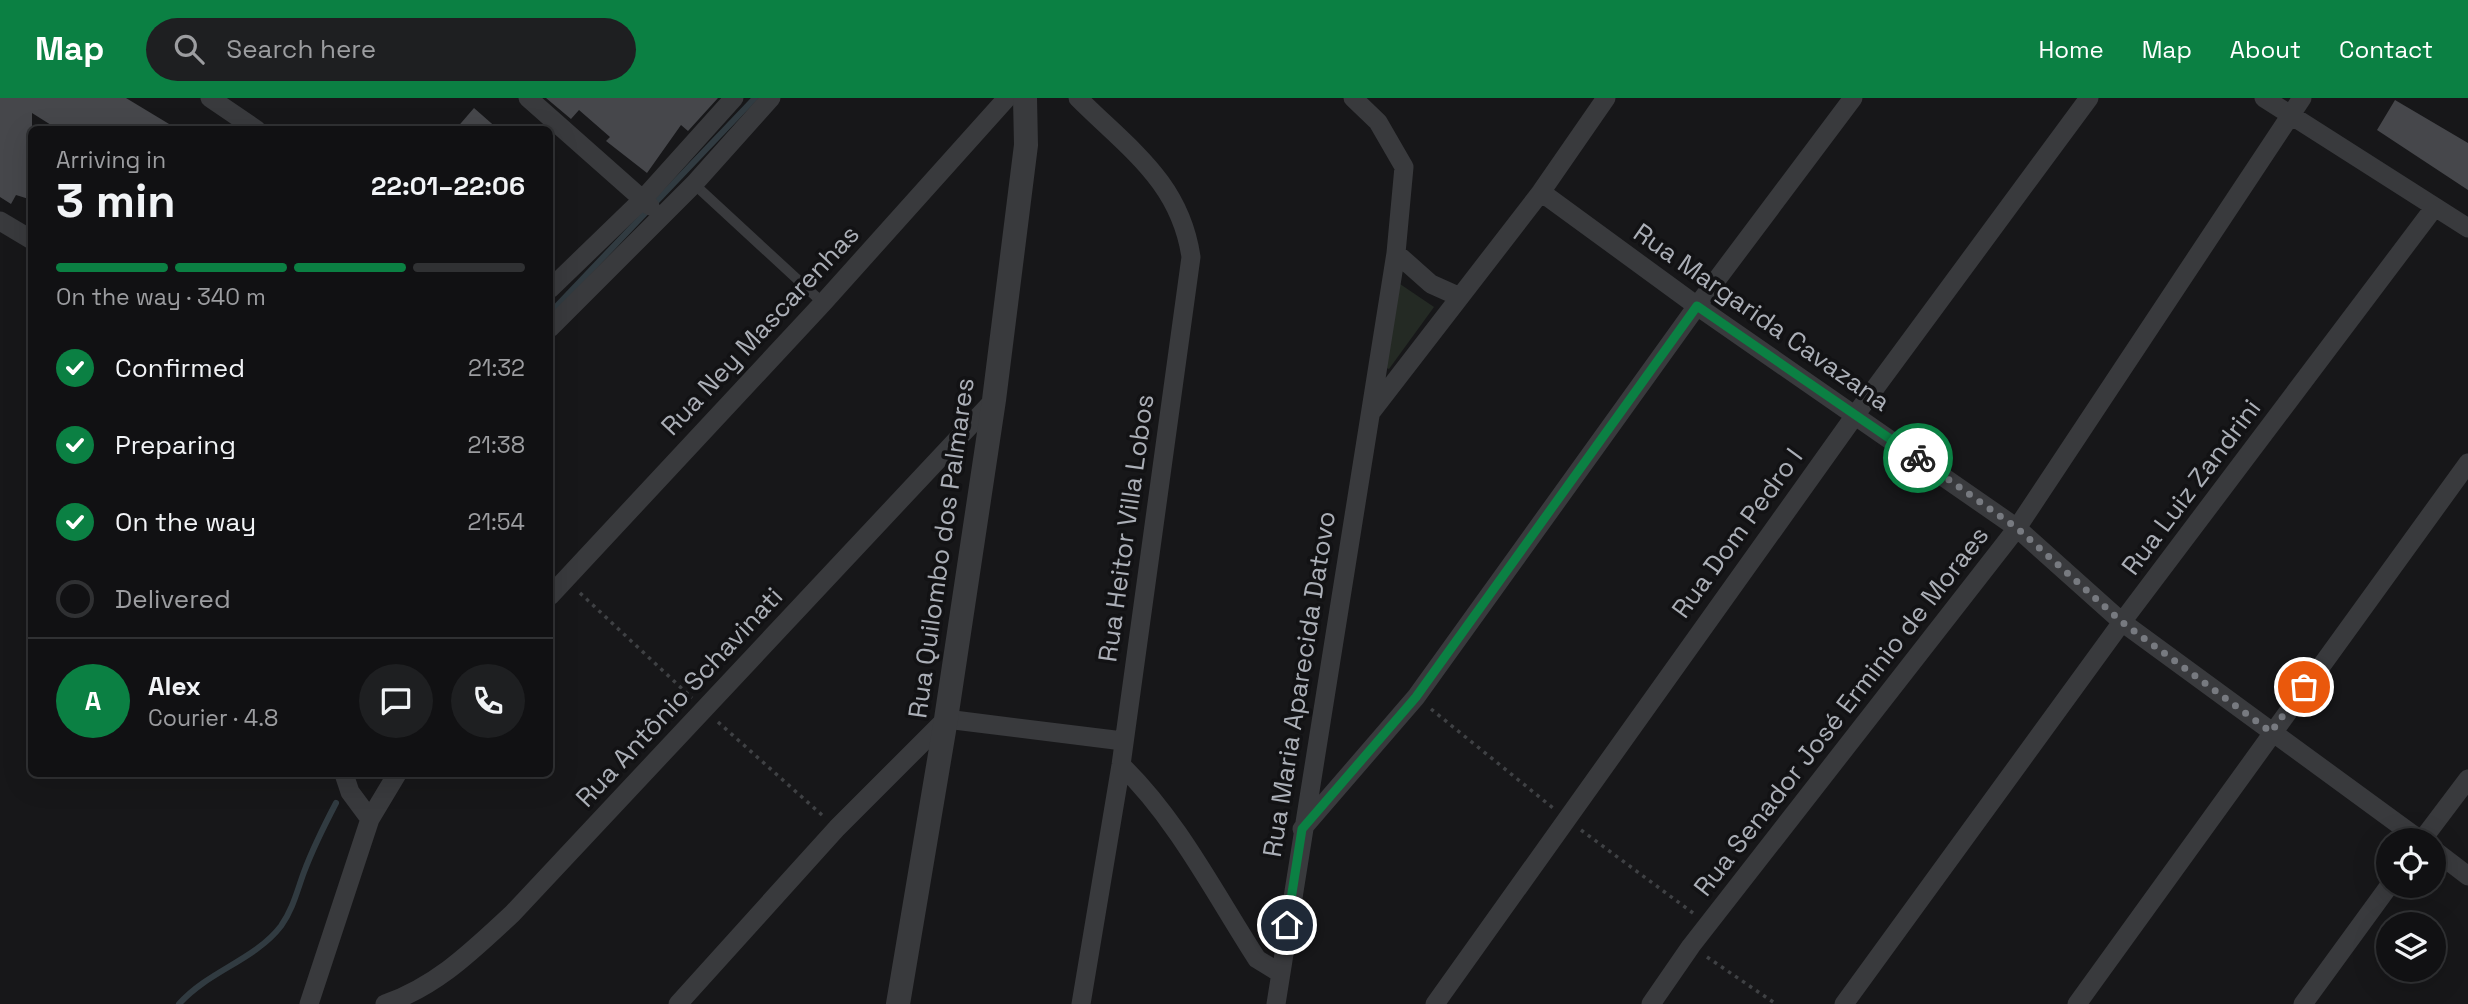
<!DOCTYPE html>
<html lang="en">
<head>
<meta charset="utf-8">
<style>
	body { margin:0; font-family:"Space Grotesk",sans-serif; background:#1e1f21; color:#f1f3f6; height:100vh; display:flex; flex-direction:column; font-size:26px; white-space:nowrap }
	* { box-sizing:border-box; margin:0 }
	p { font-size:23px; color:#9c9da0 }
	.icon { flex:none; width:38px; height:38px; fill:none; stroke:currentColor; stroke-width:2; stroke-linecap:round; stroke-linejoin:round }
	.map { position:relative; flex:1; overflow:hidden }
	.details { position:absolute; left:28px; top:28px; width:525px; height:651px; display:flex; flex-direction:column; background:#111113; border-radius:10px; box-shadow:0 7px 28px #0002,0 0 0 2px #303133 }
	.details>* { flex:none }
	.controls { position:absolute; left:2376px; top:730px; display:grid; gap:14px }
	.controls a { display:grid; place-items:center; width:70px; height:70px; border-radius:50%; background:#111113; box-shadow:0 7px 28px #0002,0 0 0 2px #303133; font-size:35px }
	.pin { position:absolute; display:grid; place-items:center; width:60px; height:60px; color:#fff; margin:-30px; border:4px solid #fff; border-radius:50%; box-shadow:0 2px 7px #0007 }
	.courier { position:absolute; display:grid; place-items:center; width:70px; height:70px; margin:-35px; border:5px solid #0b8043; border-radius:50%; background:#fff; color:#222; box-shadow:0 2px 9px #0007 }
	.headline em { font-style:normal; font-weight:700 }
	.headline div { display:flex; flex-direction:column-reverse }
	.headline { display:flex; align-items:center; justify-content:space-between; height:119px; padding:0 28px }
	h1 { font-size:46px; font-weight:700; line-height:52px }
	.bar { display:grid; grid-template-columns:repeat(4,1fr); gap:10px 7px; align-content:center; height:84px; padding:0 28px }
	.bar i { height:9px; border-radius:5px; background:#303133 }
	.bar .active { background:#0b8043 }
	.bar p { grid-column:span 4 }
	.line { display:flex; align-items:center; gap:18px; padding:0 28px; border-top:2px solid #303133 }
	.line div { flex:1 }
	.round { display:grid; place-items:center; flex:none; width:74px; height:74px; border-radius:37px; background:#1e1f21 }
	ol { padding:0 28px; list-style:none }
	li { display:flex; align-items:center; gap:21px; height:77px }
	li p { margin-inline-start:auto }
	li .icon { padding:7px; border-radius:50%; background:#0b8043; color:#fff; stroke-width:4 }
	li:last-child { color:#9c9da0 }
	li i { width:38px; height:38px; border:4px solid #303133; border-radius:50% }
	header { display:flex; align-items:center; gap:42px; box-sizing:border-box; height:98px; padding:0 35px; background:#0b8043; color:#fff }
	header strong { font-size:33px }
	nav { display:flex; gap:38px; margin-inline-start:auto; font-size:24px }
	.search { width:490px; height:63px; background:#1e1f21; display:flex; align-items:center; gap:18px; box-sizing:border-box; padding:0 24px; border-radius:38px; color:#9c9da0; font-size:26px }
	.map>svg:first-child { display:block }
</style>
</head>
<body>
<header>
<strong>Map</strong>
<div class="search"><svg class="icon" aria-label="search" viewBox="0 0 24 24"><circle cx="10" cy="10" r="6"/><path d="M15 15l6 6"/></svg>Search here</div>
<nav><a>Home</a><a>Map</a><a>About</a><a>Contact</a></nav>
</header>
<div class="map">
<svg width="2468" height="906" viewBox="0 0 2468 906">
	<rect width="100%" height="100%" fill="#171719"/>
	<path fill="#242a24" d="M1400 186 1434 209 1389 271 1384 269Z"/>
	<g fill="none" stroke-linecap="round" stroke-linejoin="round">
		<path stroke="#313b41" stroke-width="6" d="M550 215 755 0
			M179 906C208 873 255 862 281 828 293 811 297 793 304 774 313 750 324 728 336 705"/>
	</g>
	<path fill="#46474b" d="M0 0H126L179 32H59L32 15V102L16 97 11 106 0 99Z
		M546 0H718L688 33 681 27 647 75 606 43 610 39 579 12 571 21Z
		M2395 2 2468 45V92L2377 32Z
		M474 10 499 32H455Z"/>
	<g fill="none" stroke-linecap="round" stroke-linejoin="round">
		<path stroke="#3f4144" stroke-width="3.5" stroke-dasharray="3.5 5" stroke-linecap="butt" d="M580 495 692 600
			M1431 611 1553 710
			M718 624 822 717
			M1581 732 1693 815
			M1707 859 1776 906"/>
		<path stroke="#393a3d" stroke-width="10" d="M694 86 823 205"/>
		<path stroke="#393a3d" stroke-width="19" d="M210 0 257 32
			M528 0 650 108
			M1078 0C1129 51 1180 84 1191 159L1121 667 1081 906
			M2264 0 2468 130
			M1541 94 1697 208 2017 430 2122 524 2420 742
			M0 123 32 142
			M1396 155 1431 186 1460 199
			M550 191 643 101 734 0
			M550 230 694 86 771 0
			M1372 313 1541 94 1606 0
			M550 498 823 205 1007 0
			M1121 667C1177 721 1215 796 1257 861L1280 875
			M344 676 350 694 370 721
			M1302 731 1416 599 1697 208 1853 0
			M2422 742 2468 681
			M2434 752 2468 778
			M309 906 370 721 397 676
			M385 906C437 888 472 853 512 816L994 302
			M678 906 837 730 946 621 1123 643
			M1276 906 1396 155 1404 69 1378 24 1353 0
			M1435 906 1856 316 2089 0
			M1651 906 1691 848 2017 430 2302 0
			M1844 906 2122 524 2434 110
			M2077 906 2468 365
			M2303 906 2389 788"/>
		<path stroke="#393a3d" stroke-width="24" d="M898 906 946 621 994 302 1026 47 1025 0"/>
	</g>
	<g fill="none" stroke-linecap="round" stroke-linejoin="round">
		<path stroke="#777a80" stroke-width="7" stroke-dasharray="0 12.6" d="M1918 360 2017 430 2122 524 2271 634 2304 589"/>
		<path stroke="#0b8043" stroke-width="9" d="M1287 827 1302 731 1416 599 1697 208 1918 360"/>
	</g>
	<g text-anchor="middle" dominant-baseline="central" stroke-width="7" stroke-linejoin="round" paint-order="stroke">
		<g font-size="26" fill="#abafb7" stroke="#121214">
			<text transform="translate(1762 219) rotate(35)">Rua Margarida Cavazana</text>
			<text transform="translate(760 232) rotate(-47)">Rua Ney Mascarenhas</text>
			<text transform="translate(2191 389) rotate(-53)">Rua Luiz Zandrini</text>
			<text transform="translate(1126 430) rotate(-82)">Rua Heitor Villa Lobos</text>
			<text transform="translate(1737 435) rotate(-54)">Rua Dom Pedro I</text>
			<text transform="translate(941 450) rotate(-82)">Rua Quilombo dos Palmares</text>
			<text transform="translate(1299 586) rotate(-81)">Rua Maria Aparecida Datovo</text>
			<text transform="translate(679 599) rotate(-47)">Rua Antônio Schavinati</text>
			<text transform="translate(1841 613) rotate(-52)">Rua Senador José Erminio de Moraes</text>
		</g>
	</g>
</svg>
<div class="controls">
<a><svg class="icon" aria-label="locate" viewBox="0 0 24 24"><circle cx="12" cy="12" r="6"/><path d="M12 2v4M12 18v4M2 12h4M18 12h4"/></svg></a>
<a><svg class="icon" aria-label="layers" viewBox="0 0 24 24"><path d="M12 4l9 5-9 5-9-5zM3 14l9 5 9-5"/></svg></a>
</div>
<div class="pin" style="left:2304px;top:589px;background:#ea580c"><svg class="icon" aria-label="bag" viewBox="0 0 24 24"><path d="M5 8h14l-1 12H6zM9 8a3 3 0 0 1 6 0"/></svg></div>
<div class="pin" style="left:1287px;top:827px;background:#1f2937"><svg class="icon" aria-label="home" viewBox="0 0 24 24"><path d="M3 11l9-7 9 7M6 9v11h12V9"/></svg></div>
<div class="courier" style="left:1918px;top:360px"><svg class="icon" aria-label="bike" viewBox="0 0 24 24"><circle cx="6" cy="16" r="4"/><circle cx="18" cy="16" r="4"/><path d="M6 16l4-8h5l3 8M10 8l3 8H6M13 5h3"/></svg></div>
<section class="details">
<div class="headline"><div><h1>3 min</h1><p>Arriving in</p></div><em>22:01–22:06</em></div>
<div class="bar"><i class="active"></i><i class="active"></i><i class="active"></i><i></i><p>On the way · 340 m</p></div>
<ol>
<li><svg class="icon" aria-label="check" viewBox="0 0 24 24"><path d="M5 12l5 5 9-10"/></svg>Confirmed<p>21:32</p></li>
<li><svg class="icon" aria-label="check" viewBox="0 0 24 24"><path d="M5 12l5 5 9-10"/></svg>Preparing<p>21:38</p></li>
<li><svg class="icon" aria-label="check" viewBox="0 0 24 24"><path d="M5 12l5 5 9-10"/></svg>On the way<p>21:54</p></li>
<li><i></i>Delivered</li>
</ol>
<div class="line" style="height:126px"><b class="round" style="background:#0b8043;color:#fff">A</b><div><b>Alex</b><p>Courier · 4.8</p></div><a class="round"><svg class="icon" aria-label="chat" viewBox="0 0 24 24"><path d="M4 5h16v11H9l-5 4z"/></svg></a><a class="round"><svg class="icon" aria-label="phone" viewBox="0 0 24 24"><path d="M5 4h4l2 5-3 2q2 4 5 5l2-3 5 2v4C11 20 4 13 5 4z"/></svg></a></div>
</section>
</div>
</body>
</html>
